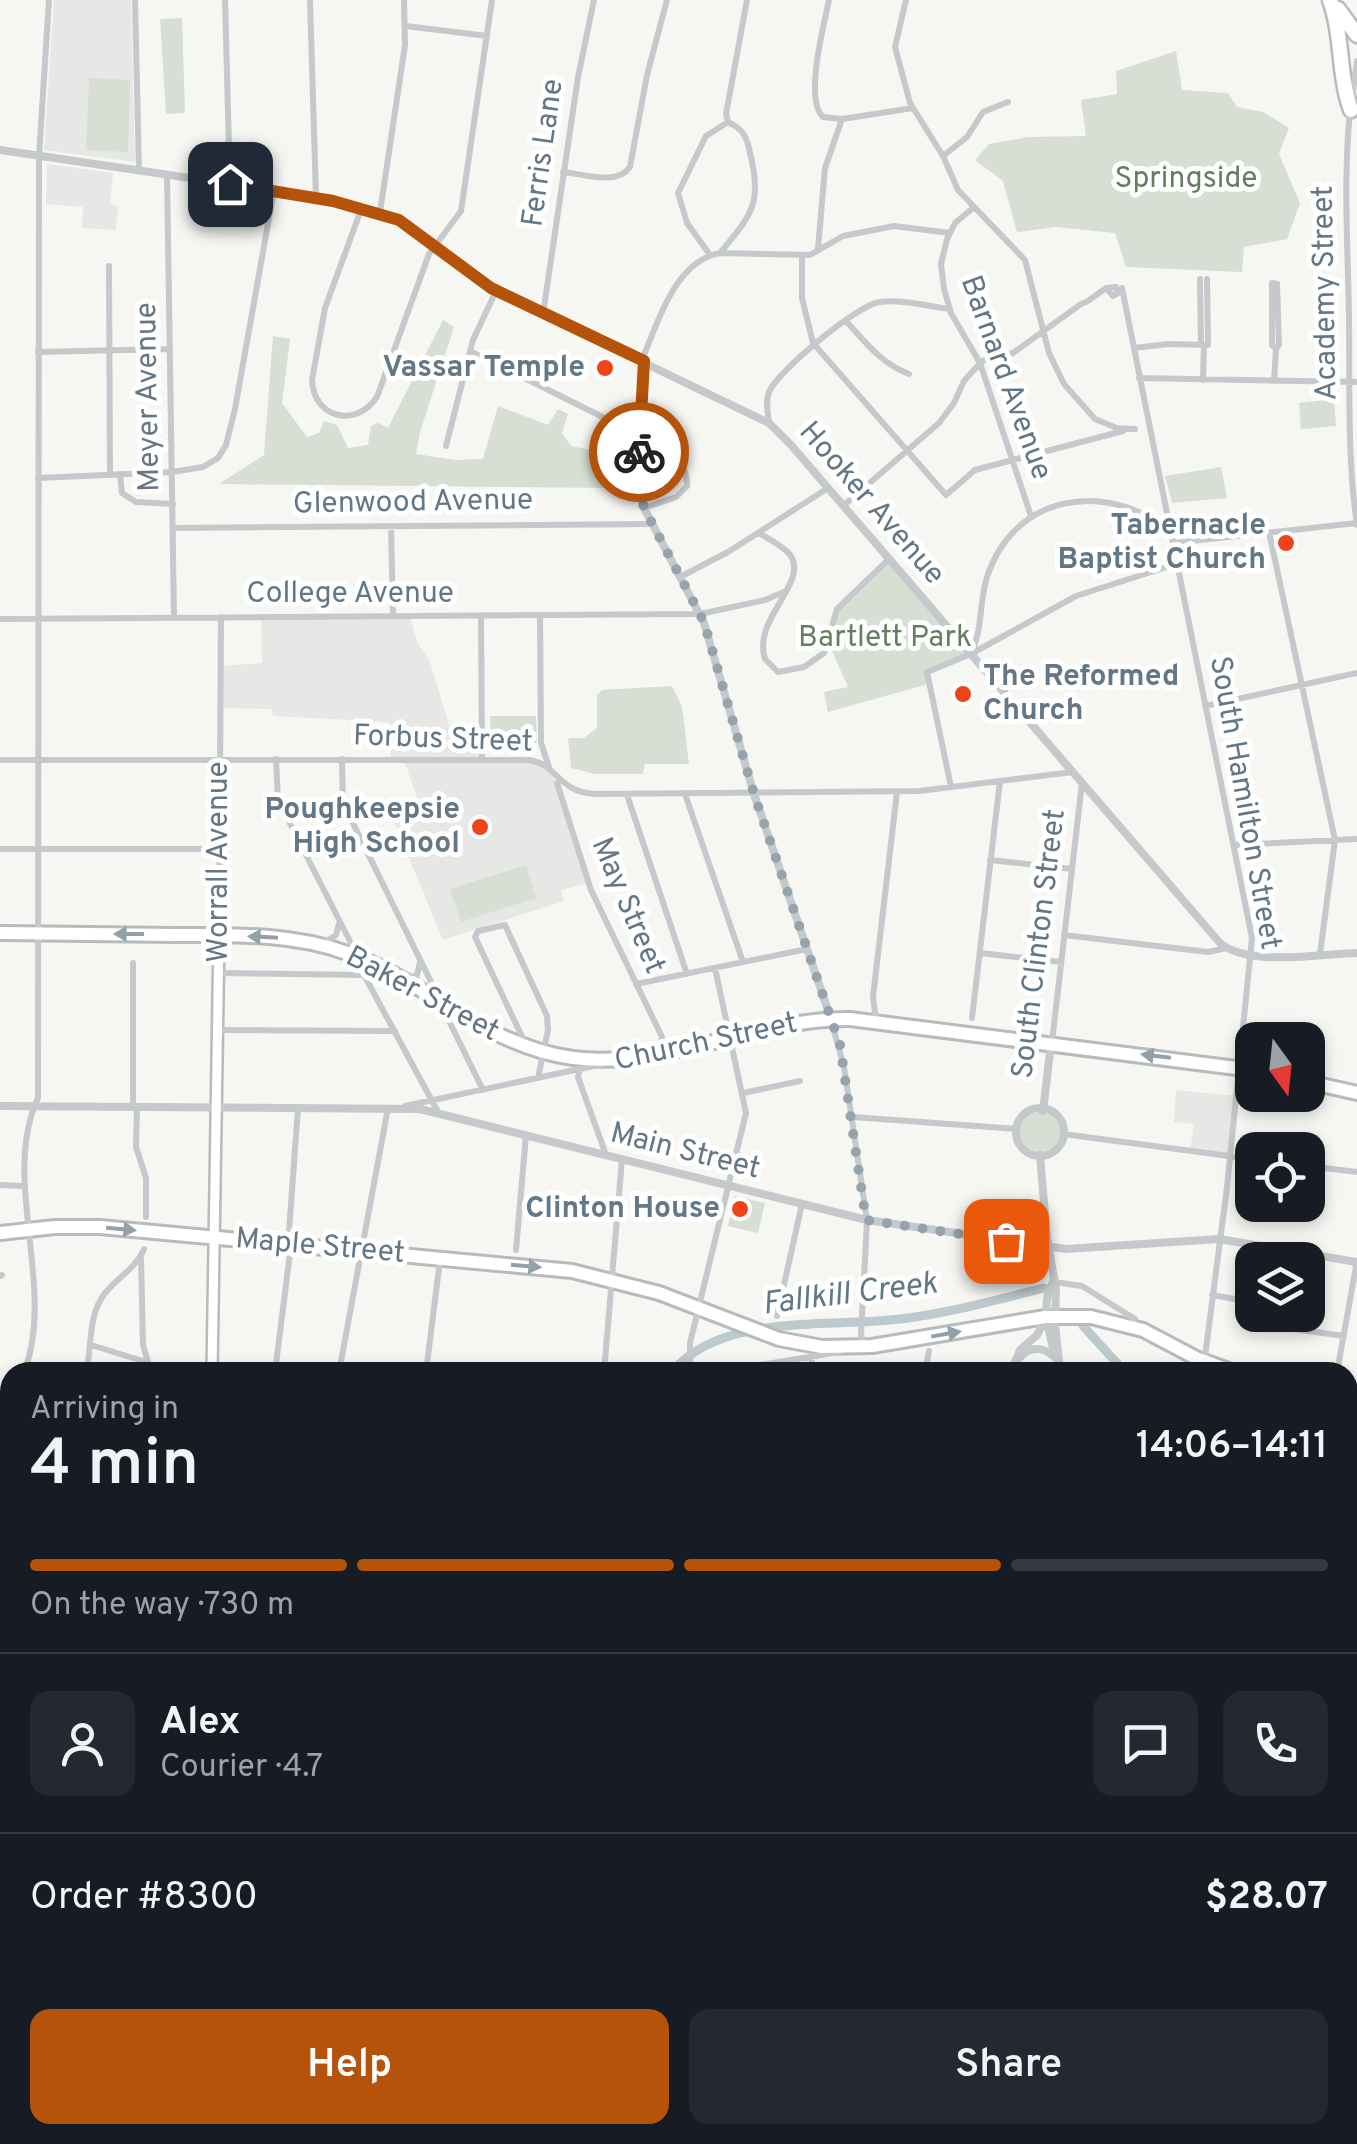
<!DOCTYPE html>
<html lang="en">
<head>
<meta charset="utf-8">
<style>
	body { margin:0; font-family:Overpass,sans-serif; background:#242831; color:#f1f3f6; height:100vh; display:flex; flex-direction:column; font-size:38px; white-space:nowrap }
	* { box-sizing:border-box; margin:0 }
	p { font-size:32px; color:#9ea1a6 }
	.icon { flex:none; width:55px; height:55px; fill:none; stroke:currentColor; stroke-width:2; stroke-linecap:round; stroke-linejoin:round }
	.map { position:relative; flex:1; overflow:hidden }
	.details { position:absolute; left:0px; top:1362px; width:1358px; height:782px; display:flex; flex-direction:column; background:#171b24; border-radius:30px 30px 0 0; box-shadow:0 5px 15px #0003 }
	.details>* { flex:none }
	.needle { width:65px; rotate:165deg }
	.fabs { position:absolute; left:1235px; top:1022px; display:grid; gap:20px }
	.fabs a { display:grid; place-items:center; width:90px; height:90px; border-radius:20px; background:#171b24; box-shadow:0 5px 15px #0003; font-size:50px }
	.pin { position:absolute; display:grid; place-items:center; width:85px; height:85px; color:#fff; margin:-42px; border-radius:20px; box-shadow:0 5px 15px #0006 }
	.courier { position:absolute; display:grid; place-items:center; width:100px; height:100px; margin:-50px; border:8px solid #b45309; border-radius:50%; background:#fff; color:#222; box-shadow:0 2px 12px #0007 }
	.head em { font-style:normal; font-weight:600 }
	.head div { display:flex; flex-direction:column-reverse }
	.head { display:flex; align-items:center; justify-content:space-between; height:170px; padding:0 30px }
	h1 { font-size:65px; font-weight:600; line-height:75px }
	.bar { display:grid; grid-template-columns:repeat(4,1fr); gap:15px 10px; align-content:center; height:120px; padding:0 30px }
	.bar i { height:12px; border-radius:8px; background:#363941 }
	.bar .current { background:#b45309 }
	.bar p { grid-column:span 4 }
	.line { display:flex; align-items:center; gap:25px; padding:0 30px; border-top:2px solid #363941 }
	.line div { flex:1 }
	.round { display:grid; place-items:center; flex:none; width:105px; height:105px; border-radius:20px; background:#242831 }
	.cta { display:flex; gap:20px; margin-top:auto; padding:20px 30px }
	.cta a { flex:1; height:115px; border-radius:20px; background:#b45309; color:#fff; font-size:40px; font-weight:600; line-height:115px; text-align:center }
	.cta a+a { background:#242831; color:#f1f3f6 }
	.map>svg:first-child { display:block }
</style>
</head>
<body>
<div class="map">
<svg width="1357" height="2144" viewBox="0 0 1357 2144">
	<rect width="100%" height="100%" fill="#f6f6f2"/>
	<path fill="#e7e8e6" d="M54 0H131L135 162 44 150Z
		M47 164 113 173 110 204 118 206 116 230 82 228 83 207 46 204Z
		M410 616 417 642 430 662 451 731H482L483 760H529L551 771 588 883 561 890 564 901 443 940 394 822 420 807 404 760 391 759 389 722 273 716 271 709 220 708V666L262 663 261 617Z
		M1176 1090 1236 1096 1229 1156 1190 1151 1194 1124 1174 1122Z
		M1357 1631V1740H1348V1645Z"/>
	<path fill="#d7ded3" d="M182 18 185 113 166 114 160 19Z
		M1176 51 1182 90 1228 93 1237 107 1263 112 1289 128 1279 154 1300 203 1287 239 1244 247 1242 272 1126 267 1115 233 1056 227 1017 232 1003 181 975 160 989 144 1028 137 1086 136 1081 100 1117 94 1116 71Z
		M89 78 130 80 128 152 86 150Z
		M443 320 454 327 420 432 416 454 455 460 483 459 498 406 548 425 558 409 568 414 562 433 571 446 591 450 605 437 608 429 635 440 634 461 617 464 613 488 219 484 264 455 273 336 290 339 282 403 307 437 319 433 324 421 337 425 348 448 368 445 371 426 378 423 388 428Z
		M1334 399 1336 426 1301 429 1299 403Z
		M1221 467 1227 498 1172 503 1165 476Z
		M889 559 971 654 930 670 928 684 828 712 824 692 848 687 829 644 835 612Z
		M672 686 682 706 689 764H645L643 774H595L571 768 568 738H584L597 728V695L602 690Z
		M490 716H536L537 743 491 744Z
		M526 865 536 898 461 922 450 889Z
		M1020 1132a20 20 0 1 1 40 0a20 20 0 1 1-40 0Z
		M735 1196 765 1203 758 1233 728 1226Z
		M805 2135H1123L1124 2144H806Z"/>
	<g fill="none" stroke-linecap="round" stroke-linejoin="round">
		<path stroke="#bcc9cd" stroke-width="9" d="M1083 1326 1125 1372
			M672 1372C721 1312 831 1328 900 1319 949 1313 996 1300 1044 1288
			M1348 1561 1357 1572
			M1348 1642 1357 1624
			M1348 1899 1357 1905
			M276 2144 277 2135"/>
		<defs>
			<path id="secondary" d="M212 1372 219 935
				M136 2135V2144"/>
			<path id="primary" d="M1348 2121 1357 2109
				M1329 2144 1336 2135"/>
			<path id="trunk" d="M0 933C58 934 116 934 175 935 233 935 292 933 347 953 426 981 487 1047 573 1058 666 1070 756 1018 850 1019L1252 1070
				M1308 1082 1357 1093
				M0 1233 55 1227H100L572 1271 659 1293 779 1339 822 1347 872 1346 1045 1317H1091L1143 1330 1198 1359 1234 1372
				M1348 1397 1357 1399"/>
			<path id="motorway" d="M1330 0C1343 36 1338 74 1351 110
				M1338 9 1357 35"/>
		</defs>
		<use href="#secondary" stroke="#b5bbbf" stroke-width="14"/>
		<use href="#primary" stroke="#b8bcc0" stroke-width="16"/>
		<use href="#trunk" stroke="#b7bbbe" stroke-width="18"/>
		<use href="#motorway" stroke="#b7bbbe" stroke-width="19"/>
		<path stroke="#c5c9cc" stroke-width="6" d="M135 0 139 171
			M225 0 230 184
			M310 0 316 197
			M829 0C824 25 804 99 823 117L842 119
			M906 0 895 47 910 103 943 156 958 190 1025 260 1049 353 1064 384 1095 419 1117 428 1135 429
			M406 26 487 36
			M1352 99 1357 61
			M1350 111C1343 180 1348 249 1349 318 1350 386 1347 457 1357 525
			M728 122 726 114 747 0
			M943 156 967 137 983 112 1008 102
			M563 172C584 174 617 186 630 167L647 75 667 0
			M167 175 174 618
			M362 207 325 308 312 380C314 419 356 428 377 397L429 254 461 211 492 0
			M974 207 955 223 947 239 941 264 944 289 951 313 980 363 1031 516
			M380 212 405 45 404 0
			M818 249 825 168 842 119 913 108
			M720 253 810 255 843 236 894 226 950 233
			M802 255V298L813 343 946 495 975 470 1123 431
			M109 266 110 475
			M1200 279 1201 345
			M1122 288 1252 938 1227 1187 1203 1372
			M543 314 578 77 594 0
			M846 321C865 342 882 364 909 374
			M1134 348 1168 344 1208 345 1207 279
			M1276 349 1272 345V283L1277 284
			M470 351 639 435C654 454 687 448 687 486L676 497 644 508
			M38 352 170 349
			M644 361V355C659 319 676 261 720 253 751 215 763 204 750 153 747 137 743 129 728 122L706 136 678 193 687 223 710 255
			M1139 378 1357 382
			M1203 380 1204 345
			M1274 381 1276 349 1279 345 1277 284
			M769 423C768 413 765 402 769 392 778 371 856 306 879 302 901 299 927 306 950 309
			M446 446 473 340 496 291
			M120 475 122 493 136 502 173 504
			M38 478 172 472 203 467 218 458 226 445 235 409 274 190
			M843 506 939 423 954 403 964 381 982 361 1013 353 1081 304C1095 300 1101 286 1116 287L1118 293 1113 296 1106 288
			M391 526 393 616
			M174 528 652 524
			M1269 532 1335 840 1320 954
			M759 533C768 539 785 547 791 556 808 584 752 619 765 659L778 672 804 667 824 653 837 609 889 559
			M1173 543 1357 523
			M680 577 728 552 828 488
			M481 615 482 760
			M540 615 541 743 549 767
			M0 619 700 614 765 600 786 591
			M971 653C983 630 979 602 987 577 1014 494 1105 480 1169 530
			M1205 706 1357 673
			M276 759 278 800 356 953
			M342 759 343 803 439 998
			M0 760H529C559 765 556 791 595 794L919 791 1073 772
			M557 783 591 890 662 1037 658 1052
			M951 787 927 672 971 654 1076 596 1176 564
			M685 794 743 962
			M627 795 687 974
			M1234 845 1357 839
			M0 849H219
			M990 860 1072 869
			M219 935 221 617
			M1064 935 1208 952 1226 948
			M324 943 336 935 339 924
			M980 953 1061 962
			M218 973 364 975 438 1112
			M404 979 417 975 420 962
			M636 984 807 949
			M972 1018 1000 781
			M831 1020 844 1067 867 1220 861 1335 864 1343
			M876 1020 873 997 897 792
			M449 1021 483 1090
			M218 1030 395 1031
			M1052 1042 1082 783
			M525 1043 475 937 478 931 505 925 547 1016 548 1030 538 1078
			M580 1070 578 1077 606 1155
			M743 1093 800 1081
			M133 1106V963
			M137 1106 136 1147 146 1178V1217
			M405 1106 603 1064
			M853 1117 1017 1129
			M1063 1134 1252 1159
			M1308 1166 1357 1172
			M0 1185 22 1186
			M289 1232 298 1108
			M516 1250 526 1135
			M141 1257 143 1345 151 1372
			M1288 1260 1290 1250
			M0 1276 2 1275
			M1054 1282 1082 1286 1135 1319
			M1212 1295 1252 1302
			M1273 1315 1286 1328 1344 1336
			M777 1316 802 1204
			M91 1345 146 1362 162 1372
			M24 1372C57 1288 0 1179 38 1098L39 156 49 0
			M86 1372C92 1349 88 1321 101 1299 112 1280 136 1270 144 1249
			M275 1372 291 1245
			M339 1372 388 1108
			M426 1372 440 1260
			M604 1372 622 1159
			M695 1372 690 1361V1343L746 1113 715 968
			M718 1372 839 1352
			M812 1372V1358
			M925 1372 929 1351
			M1337 1372 1357 1261
			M10 1405V1453
			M0 1548 10 1549
			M1348 1584H1357
			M1348 1785 1357 1784
			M0 1813 5 1795 2 1718 10 1568
			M1348 1844H1357
			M1348 1890 1357 1894
			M42 2135 47 2144
			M330 2135 344 2144
			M1239 2135 1240 2144
			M417 2144 419 2135
			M511 2144 513 2135"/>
		<path stroke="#c5c9cc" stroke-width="8" d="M0 150 298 194 380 212 412 228 503 295 769 423 791 445 1220 943C1248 967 1321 954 1357 953
			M644 361 637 480 644 508 704 623 754 794 831 1019
			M0 1106 420 1109 867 1220 1066 1249 1219 1239 1357 1262
			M1016 1132a24 24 0 1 1 48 0a24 24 0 1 1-48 0Z
			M1043 1111 1051 1044
			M1040 1155 1047 1238 1056 1289 1055 1324 1060 1372
			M1053 1282C1041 1301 1048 1328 1053 1348
			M1019 1358C1032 1344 1047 1347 1059 1362
			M1011 1372 1020 1350 1037 1335 1047 1317
			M1130 2135 1131 2144
			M605 2144 609 2135"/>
		<use href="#secondary" stroke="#fff" stroke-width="9"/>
		<use href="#primary" stroke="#fff" stroke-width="11"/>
		<use href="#trunk" stroke="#fff" stroke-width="12"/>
		<use href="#motorway" stroke="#fff" stroke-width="14"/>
	</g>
	<defs><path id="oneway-solid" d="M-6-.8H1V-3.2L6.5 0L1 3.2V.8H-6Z" transform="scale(2.5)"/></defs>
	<g fill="#92a0aa">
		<use href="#oneway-solid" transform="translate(129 934) rotate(-180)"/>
		<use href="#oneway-solid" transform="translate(263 937) rotate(-177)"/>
		<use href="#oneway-solid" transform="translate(1156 1056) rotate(-173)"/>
		<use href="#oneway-solid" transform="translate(121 1229) rotate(5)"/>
		<use href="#oneway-solid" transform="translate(526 1266) rotate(5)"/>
		<use href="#oneway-solid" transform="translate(946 1334) rotate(-10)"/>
	</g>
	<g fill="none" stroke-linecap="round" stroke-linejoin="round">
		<path stroke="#96a3ac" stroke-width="10" stroke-dasharray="0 18" d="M639 452 638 480 644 508 704 622 754 794 840 1045 866 1220 1006 1241"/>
		<path stroke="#b45309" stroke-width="12" d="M230 184 333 201 399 220 491 288 644 361 639 452"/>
	</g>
	<g fill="#ef441a" stroke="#fff" stroke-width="4">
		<circle cx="605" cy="368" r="10"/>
		<circle cx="1286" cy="543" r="10"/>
		<circle cx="963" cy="694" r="10"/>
		<circle cx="480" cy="827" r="10"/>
		<circle cx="740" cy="1209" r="10"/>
	</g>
	<g text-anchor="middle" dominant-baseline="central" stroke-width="10" stroke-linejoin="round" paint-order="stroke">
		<g font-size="30" fill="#637786" stroke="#fff">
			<text transform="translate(544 153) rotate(-82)">Ferris Lane</text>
			<text transform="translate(1326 293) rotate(-91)">Academy Street</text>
			<text transform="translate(1005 378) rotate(70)">Barnard Avenue</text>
			<text transform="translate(149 397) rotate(-91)">Meyer Avenue</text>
			<text transform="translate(413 503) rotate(-1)">Glenwood Avenue</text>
			<text transform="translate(871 504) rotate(49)">Hooker Avenue</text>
			<text x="350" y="594">College Avenue</text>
			<text transform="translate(443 740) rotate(2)">Forbus Street</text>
			<text transform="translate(1244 803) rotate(80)">South Hamilton Street</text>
			<text transform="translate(219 862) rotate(-90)">Worrall Avenue</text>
			<text transform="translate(627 906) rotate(67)">May Street</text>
			<text transform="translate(1040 944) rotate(-83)">South Clinton Street</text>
			<text transform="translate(422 995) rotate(28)">Baker Street</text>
			<text transform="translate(706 1043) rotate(-12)">Church Street</text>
			<text transform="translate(685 1152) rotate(14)">Main Street</text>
			<text transform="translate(320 1247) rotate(5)">Maple Street</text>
		</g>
		<g font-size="30" fill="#687c62" stroke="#fff">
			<text x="1186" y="179">Springside</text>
			<text x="885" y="638">Bartlett Park</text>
		</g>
		<g font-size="30" font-weight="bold" fill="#637786" stroke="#fff" text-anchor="end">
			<text x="585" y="368">Vassar Temple</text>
			<text x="1266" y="526">Tabernacle<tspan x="1266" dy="34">Baptist Church</tspan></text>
			<text x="983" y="677" text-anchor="start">The Reformed<tspan x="983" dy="34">Church</tspan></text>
			<text x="460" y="810">Poughkeepsie<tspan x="460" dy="34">High School</tspan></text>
			<text x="720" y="1209">Clinton House</text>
		</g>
		<g font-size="32" font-style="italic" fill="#5f7a83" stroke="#fff">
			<text transform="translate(850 1295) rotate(-7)">Fallkill Creek</text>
		</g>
	</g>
</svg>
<div class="fabs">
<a><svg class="needle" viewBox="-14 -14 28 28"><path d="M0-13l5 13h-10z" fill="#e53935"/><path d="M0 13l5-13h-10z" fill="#9ea1a6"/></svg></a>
<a><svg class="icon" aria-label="locate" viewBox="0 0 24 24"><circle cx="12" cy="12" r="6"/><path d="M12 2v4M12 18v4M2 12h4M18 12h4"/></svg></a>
<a><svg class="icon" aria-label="layers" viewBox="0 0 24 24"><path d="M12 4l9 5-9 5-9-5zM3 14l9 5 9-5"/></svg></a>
</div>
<div class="pin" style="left:1006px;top:1241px;background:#ea580c"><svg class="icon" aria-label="bag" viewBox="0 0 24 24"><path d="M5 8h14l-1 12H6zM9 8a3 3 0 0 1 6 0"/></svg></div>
<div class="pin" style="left:230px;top:184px;background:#1f2937"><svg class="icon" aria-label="home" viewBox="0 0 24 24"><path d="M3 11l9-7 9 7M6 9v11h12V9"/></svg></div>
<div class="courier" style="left:639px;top:452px"><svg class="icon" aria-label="bike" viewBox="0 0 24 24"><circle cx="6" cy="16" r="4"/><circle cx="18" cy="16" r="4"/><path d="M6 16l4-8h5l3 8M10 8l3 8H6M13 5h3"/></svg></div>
<section class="details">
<div class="head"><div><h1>4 min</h1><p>Arriving in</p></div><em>14:06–14:11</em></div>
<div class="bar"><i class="current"></i><i class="current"></i><i class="current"></i><i></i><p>On the way · 730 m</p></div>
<div class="line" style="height:180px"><a class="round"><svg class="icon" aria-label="person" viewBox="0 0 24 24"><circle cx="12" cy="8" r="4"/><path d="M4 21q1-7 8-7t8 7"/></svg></a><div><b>Alex</b><p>Courier · 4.7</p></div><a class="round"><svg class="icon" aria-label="chat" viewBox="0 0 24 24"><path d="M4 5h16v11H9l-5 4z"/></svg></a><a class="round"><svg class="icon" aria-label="phone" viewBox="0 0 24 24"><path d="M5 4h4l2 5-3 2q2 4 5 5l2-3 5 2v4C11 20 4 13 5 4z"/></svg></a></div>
<div class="line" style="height:130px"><div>Order #8300</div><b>$28.07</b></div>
<div class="cta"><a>Help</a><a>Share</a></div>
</section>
</div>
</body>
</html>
